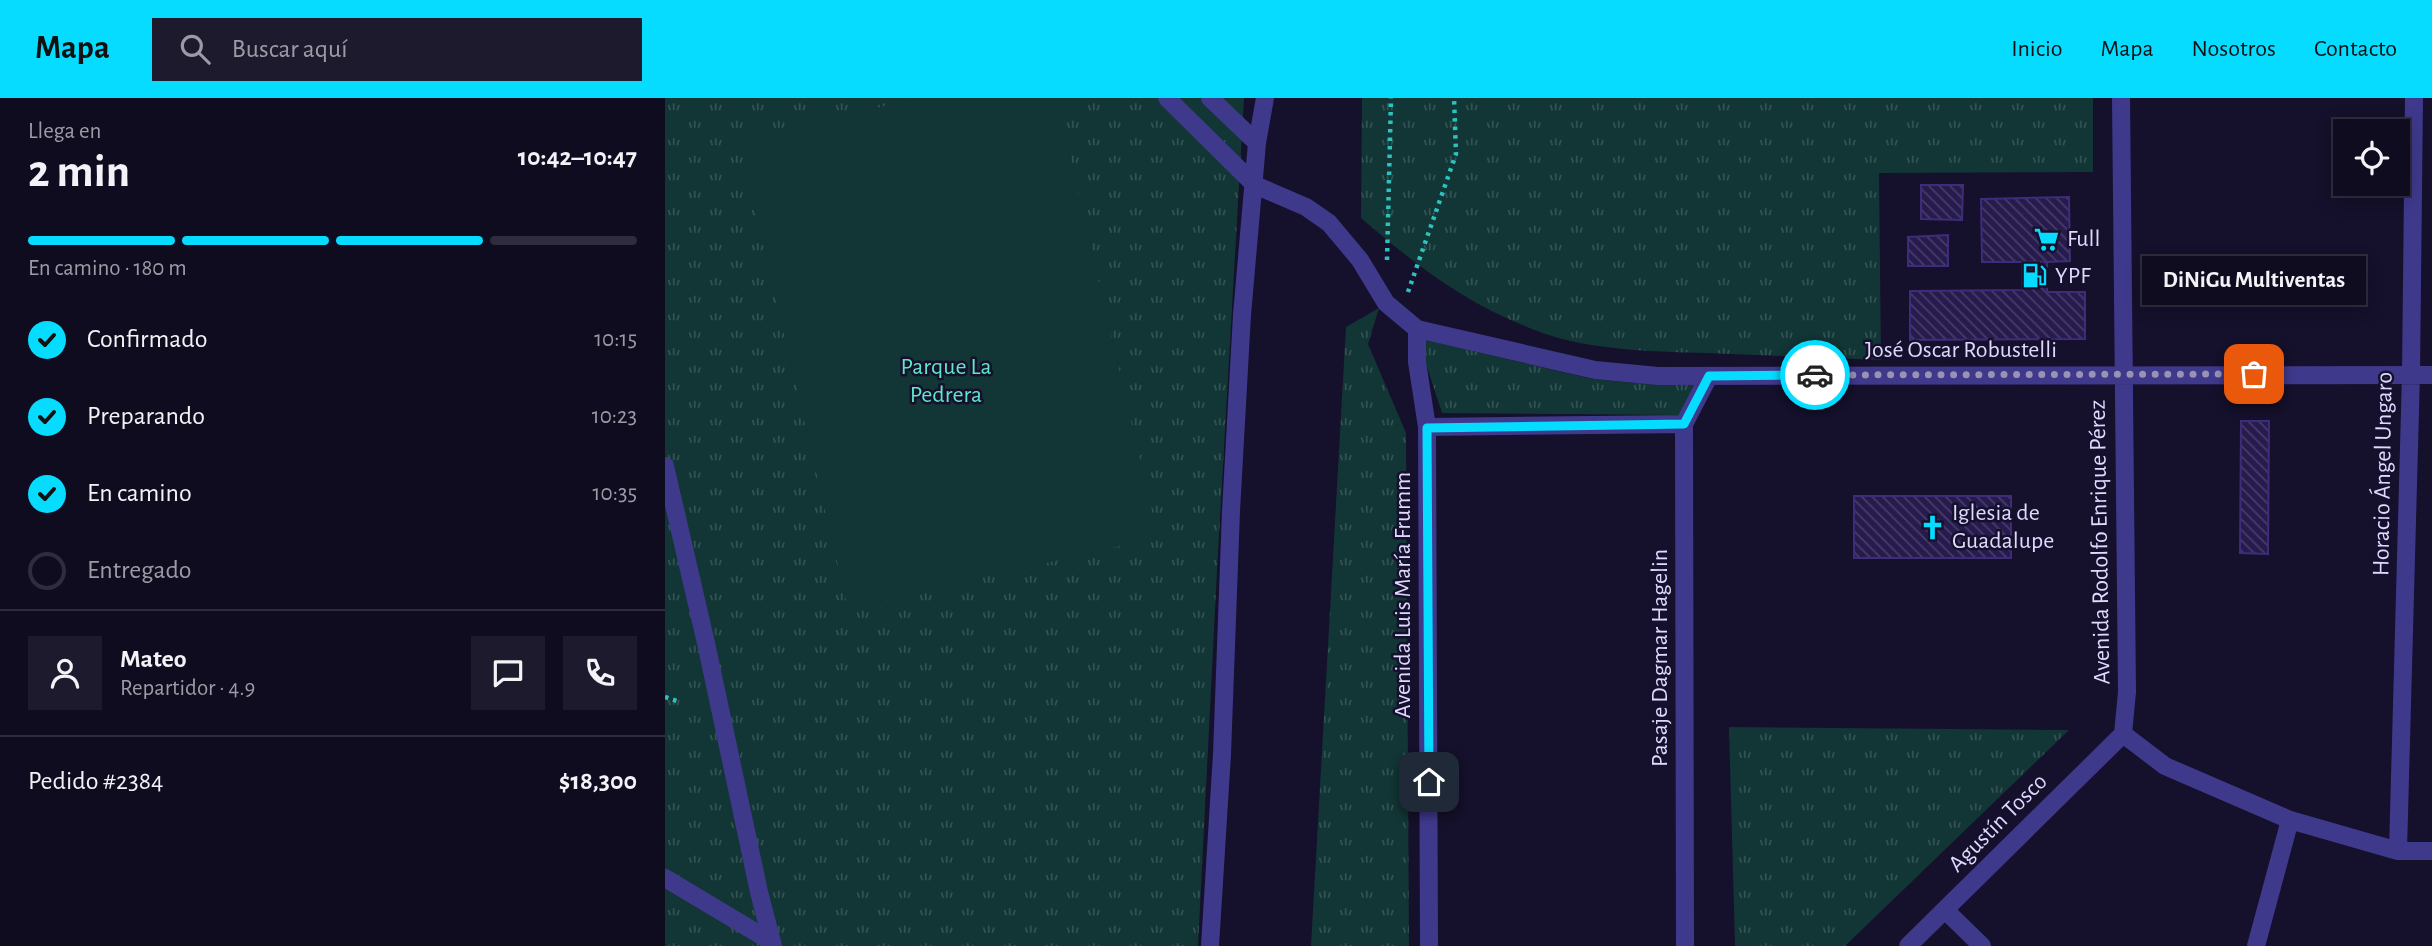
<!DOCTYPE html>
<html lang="es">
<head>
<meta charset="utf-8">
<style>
	body { margin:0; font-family:"Alegreya Sans",sans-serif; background:#1e1a2d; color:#f1f3f6; height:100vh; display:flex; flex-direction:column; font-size:26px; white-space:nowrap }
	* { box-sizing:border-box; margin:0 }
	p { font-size:23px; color:#9c9ba5 }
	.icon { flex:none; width:38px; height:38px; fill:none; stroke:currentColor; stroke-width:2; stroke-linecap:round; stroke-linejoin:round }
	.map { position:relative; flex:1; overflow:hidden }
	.side { display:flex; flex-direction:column; background:#100c20; width:665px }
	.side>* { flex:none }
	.controls { position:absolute; left:1668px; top:21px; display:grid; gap:14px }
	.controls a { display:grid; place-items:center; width:77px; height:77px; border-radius:0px; background:#100c20; box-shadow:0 4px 18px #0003,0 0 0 2px #302c3e; font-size:35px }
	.pin { position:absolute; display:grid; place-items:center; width:60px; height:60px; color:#fff; margin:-30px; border-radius:14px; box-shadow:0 4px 10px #0006 }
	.courier { position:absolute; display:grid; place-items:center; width:70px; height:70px; margin:-35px; border:5px solid #05dcff; border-radius:50%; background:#fff; color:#222; box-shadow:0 2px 9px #0007 }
	.bubble { position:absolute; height:49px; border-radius:0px; background:#100c20; box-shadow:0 4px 18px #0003,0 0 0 2px #302c3e; font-size:23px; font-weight:600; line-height:49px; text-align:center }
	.overview em { font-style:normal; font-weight:600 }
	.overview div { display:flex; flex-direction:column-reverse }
	.overview { display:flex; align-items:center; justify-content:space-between; height:119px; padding:0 28px }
	h1 { font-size:46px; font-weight:600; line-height:52px }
	.bar { display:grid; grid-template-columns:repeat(4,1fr); gap:10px 7px; align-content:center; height:84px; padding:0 28px }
	.bar i { height:9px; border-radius:5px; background:#302c3e }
	.bar .active { background:#05dcff }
	.bar p { grid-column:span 4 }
	.line { display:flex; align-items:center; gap:18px; padding:0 28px; border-top:2px solid #302c3e }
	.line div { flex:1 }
	.round { display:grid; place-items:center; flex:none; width:74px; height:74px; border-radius:0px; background:#1e1a2d }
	ol { padding:0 28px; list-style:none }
	li { display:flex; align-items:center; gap:21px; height:77px }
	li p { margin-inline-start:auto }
	li .icon { padding:7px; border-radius:50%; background:#05dcff; color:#111; stroke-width:4 }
	li:last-child { color:#9c9ba5 }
	li i { width:38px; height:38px; border:4px solid #302c3e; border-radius:50% }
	header { display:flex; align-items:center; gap:42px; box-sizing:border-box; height:98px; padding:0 35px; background:#05dcff; color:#111 }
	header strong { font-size:33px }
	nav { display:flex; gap:38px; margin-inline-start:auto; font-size:24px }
	.search { width:490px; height:63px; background:#1e1a2d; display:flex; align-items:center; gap:18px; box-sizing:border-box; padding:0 24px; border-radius:0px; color:#9c9ba5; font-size:26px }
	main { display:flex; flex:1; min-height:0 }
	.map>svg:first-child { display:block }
</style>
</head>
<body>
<header>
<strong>Mapa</strong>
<div class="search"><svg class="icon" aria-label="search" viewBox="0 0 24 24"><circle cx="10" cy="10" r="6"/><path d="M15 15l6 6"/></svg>Buscar aquí</div>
<nav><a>Inicio</a><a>Mapa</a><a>Nosotros</a><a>Contacto</a></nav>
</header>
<main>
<section class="side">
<div class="overview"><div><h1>2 min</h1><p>Llega en</p></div><em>10:42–10:47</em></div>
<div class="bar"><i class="active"></i><i class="active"></i><i class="active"></i><i></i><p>En camino · 180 m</p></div>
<ol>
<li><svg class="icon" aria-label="check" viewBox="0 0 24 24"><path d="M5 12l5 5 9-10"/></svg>Confirmado<p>10:15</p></li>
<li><svg class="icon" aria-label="check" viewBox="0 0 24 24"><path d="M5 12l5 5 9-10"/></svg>Preparando<p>10:23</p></li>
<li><svg class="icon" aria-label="check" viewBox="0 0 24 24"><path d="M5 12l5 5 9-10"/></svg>En camino<p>10:35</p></li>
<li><i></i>Entregado</li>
</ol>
<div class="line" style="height:126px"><a class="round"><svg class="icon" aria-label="person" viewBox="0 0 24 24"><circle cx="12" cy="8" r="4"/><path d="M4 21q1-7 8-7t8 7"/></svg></a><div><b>Mateo</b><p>Repartidor · 4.9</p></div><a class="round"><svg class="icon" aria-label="chat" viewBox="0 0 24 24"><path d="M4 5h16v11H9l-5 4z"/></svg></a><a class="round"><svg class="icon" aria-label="phone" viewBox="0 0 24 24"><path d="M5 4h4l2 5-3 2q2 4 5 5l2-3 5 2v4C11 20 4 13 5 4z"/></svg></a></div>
<div class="line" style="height:91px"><div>Pedido #2384</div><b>$18,300</b></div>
</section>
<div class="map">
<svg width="1767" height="848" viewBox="0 0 1767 848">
	<defs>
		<pattern id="grass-tufts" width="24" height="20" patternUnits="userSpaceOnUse" patternTransform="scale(1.75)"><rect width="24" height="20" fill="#123535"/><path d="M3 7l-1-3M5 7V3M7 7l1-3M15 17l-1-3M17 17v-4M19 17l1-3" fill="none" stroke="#345253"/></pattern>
		<pattern id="building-back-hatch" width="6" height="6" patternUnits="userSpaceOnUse" patternTransform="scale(1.75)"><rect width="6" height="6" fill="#271b4d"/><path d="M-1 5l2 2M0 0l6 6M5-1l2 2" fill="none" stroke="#463c68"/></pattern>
	</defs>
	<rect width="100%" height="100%" fill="#15102b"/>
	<path fill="url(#grass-tufts)" d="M0 0H579L552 473 533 848H0Z
		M697 0H1428V74L1214 75 1216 262C1158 260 1099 257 1041 255 992 254 924 252 878 235 805 209 754 170 696 120Z
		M714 210 703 246 741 335 744 848H646L681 229Z
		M761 242 927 281 993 287H1030L1015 317 777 315 760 263Z
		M1064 629 1404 632 1180 848H1070Z"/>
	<path fill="#123535" d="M254 0H391L493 439 183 511 74 42Z"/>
	<path fill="url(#building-back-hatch)" stroke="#3e2c7a" stroke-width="2" d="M1256 87H1298L1297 122 1256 121Z
		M1256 87H1298L1297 122 1256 121Z
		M1404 99 1405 163 1382 164V194H1420V241L1245 242V193L1357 192V164H1317L1316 101Z
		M1283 137V168H1243V139Z
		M1283 137V168H1243V139Z
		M1357 164H1382V194H1420V241L1245 242V193L1357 192Z
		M1576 323H1604L1603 456 1575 455Z
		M1189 398H1346V460H1189Z"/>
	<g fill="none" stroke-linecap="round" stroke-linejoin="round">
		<path stroke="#2bc2bf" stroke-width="4.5" stroke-dasharray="3.5 5" stroke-linecap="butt" d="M722 162 726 0
			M743 194 791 56 789 0
			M0 599 12 603"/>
		<path stroke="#3f398c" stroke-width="18" d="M502 0 590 87 641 109 664 125 695 162 721 205 752 231 930 272 993 278 1767 277
			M545 0 592 45
			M1456 0 1462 594 1458 636
			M752 231V264L762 329 764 848
			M762 329 1019 326
			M0 368 41 545 94 794 108 848
			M1458 636 1500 668 1625 722 1733 753H1767
			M1733 753 1746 276 1749 0
			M0 780 107 844
			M1280 812 1317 848
			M545 848 557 656 566 413 577 217 592 45 600 0
			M1020 848 1019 326 1044 278
			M1243 848 1458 636
			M1591 848 1625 722"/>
	</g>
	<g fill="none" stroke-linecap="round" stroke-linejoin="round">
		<path stroke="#9893b5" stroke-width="7" stroke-dasharray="0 12.6" d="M1150 277 1589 276"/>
		<path stroke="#05dcff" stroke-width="9" d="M764 684 762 330 1019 326 1044 278 1150 277"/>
	</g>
	<defs>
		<symbol id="supermarket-bare" viewBox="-9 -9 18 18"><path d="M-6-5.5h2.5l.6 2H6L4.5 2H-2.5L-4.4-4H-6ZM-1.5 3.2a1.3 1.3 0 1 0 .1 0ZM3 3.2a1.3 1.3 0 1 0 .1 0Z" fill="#05dcff" stroke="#15102b" stroke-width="2.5" paint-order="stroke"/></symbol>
		<symbol id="fuel-bare" viewBox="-9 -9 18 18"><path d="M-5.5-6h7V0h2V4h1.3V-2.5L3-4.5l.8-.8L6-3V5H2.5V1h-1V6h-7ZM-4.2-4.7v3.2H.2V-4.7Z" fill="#05dcff" stroke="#15102b" stroke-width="2.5" paint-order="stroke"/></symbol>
		<symbol id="church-bare" viewBox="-9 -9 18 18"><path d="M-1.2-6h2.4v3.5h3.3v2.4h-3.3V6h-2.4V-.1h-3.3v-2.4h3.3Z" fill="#05dcff" stroke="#15102b" stroke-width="2.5" paint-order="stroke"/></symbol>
	</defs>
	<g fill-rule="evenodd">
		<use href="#supermarket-bare" x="1364" y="124" width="35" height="35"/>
		<use href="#fuel-bare" x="1352" y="160" width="35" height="35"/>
		<use href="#church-bare" x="1250" y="412" width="35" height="35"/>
	</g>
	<g text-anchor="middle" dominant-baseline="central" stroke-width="5" stroke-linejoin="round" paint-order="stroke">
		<g font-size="24" fill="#dfd9ff" stroke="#15102b" text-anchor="start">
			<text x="1402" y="141">Full</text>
			<text x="1390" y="178">YPF</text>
			<text x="1287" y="415">Iglesia de<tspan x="1287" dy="28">Guadalupe</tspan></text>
		</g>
		<g font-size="24" fill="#dfd9ff" stroke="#15102b">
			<text x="1296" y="252">José Oscar Robustelli</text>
			<text transform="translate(1718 376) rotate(-89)">Horacio Ángel Ungaro</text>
			<text transform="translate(1435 444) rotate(-91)">Avenida Rodolfo Enrique Pérez</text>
			<text transform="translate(738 497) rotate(-90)">Avenida Luis María Frumm</text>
			<text transform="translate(995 560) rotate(-90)">Pasaje Dagmar Hagelin</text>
			<text transform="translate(1333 725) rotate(-45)">Agustín Tosco</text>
		</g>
		<g font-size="24" fill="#5fe6ca" stroke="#15102b">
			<text x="281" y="269">Parque La<tspan x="281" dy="28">Pedrera</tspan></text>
		</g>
	</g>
</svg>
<div class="controls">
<a><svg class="icon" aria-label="locate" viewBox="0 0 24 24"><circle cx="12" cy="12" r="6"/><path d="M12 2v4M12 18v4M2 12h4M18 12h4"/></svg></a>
</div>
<div class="pin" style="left:1589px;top:276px;background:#ea580c"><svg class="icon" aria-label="bag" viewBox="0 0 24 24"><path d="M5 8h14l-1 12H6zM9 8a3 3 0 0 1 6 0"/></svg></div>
<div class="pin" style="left:764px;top:684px;background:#1f2937"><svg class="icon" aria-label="home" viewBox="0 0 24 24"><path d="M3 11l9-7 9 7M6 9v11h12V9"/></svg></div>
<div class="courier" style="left:1150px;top:277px"><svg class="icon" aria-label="car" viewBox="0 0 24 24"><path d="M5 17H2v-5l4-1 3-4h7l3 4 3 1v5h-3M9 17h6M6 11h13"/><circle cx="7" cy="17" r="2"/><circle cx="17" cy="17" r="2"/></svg></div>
<div class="bubble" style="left:1477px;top:158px;width:224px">DiNiGu Multiventas</div>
</div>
</main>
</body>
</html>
